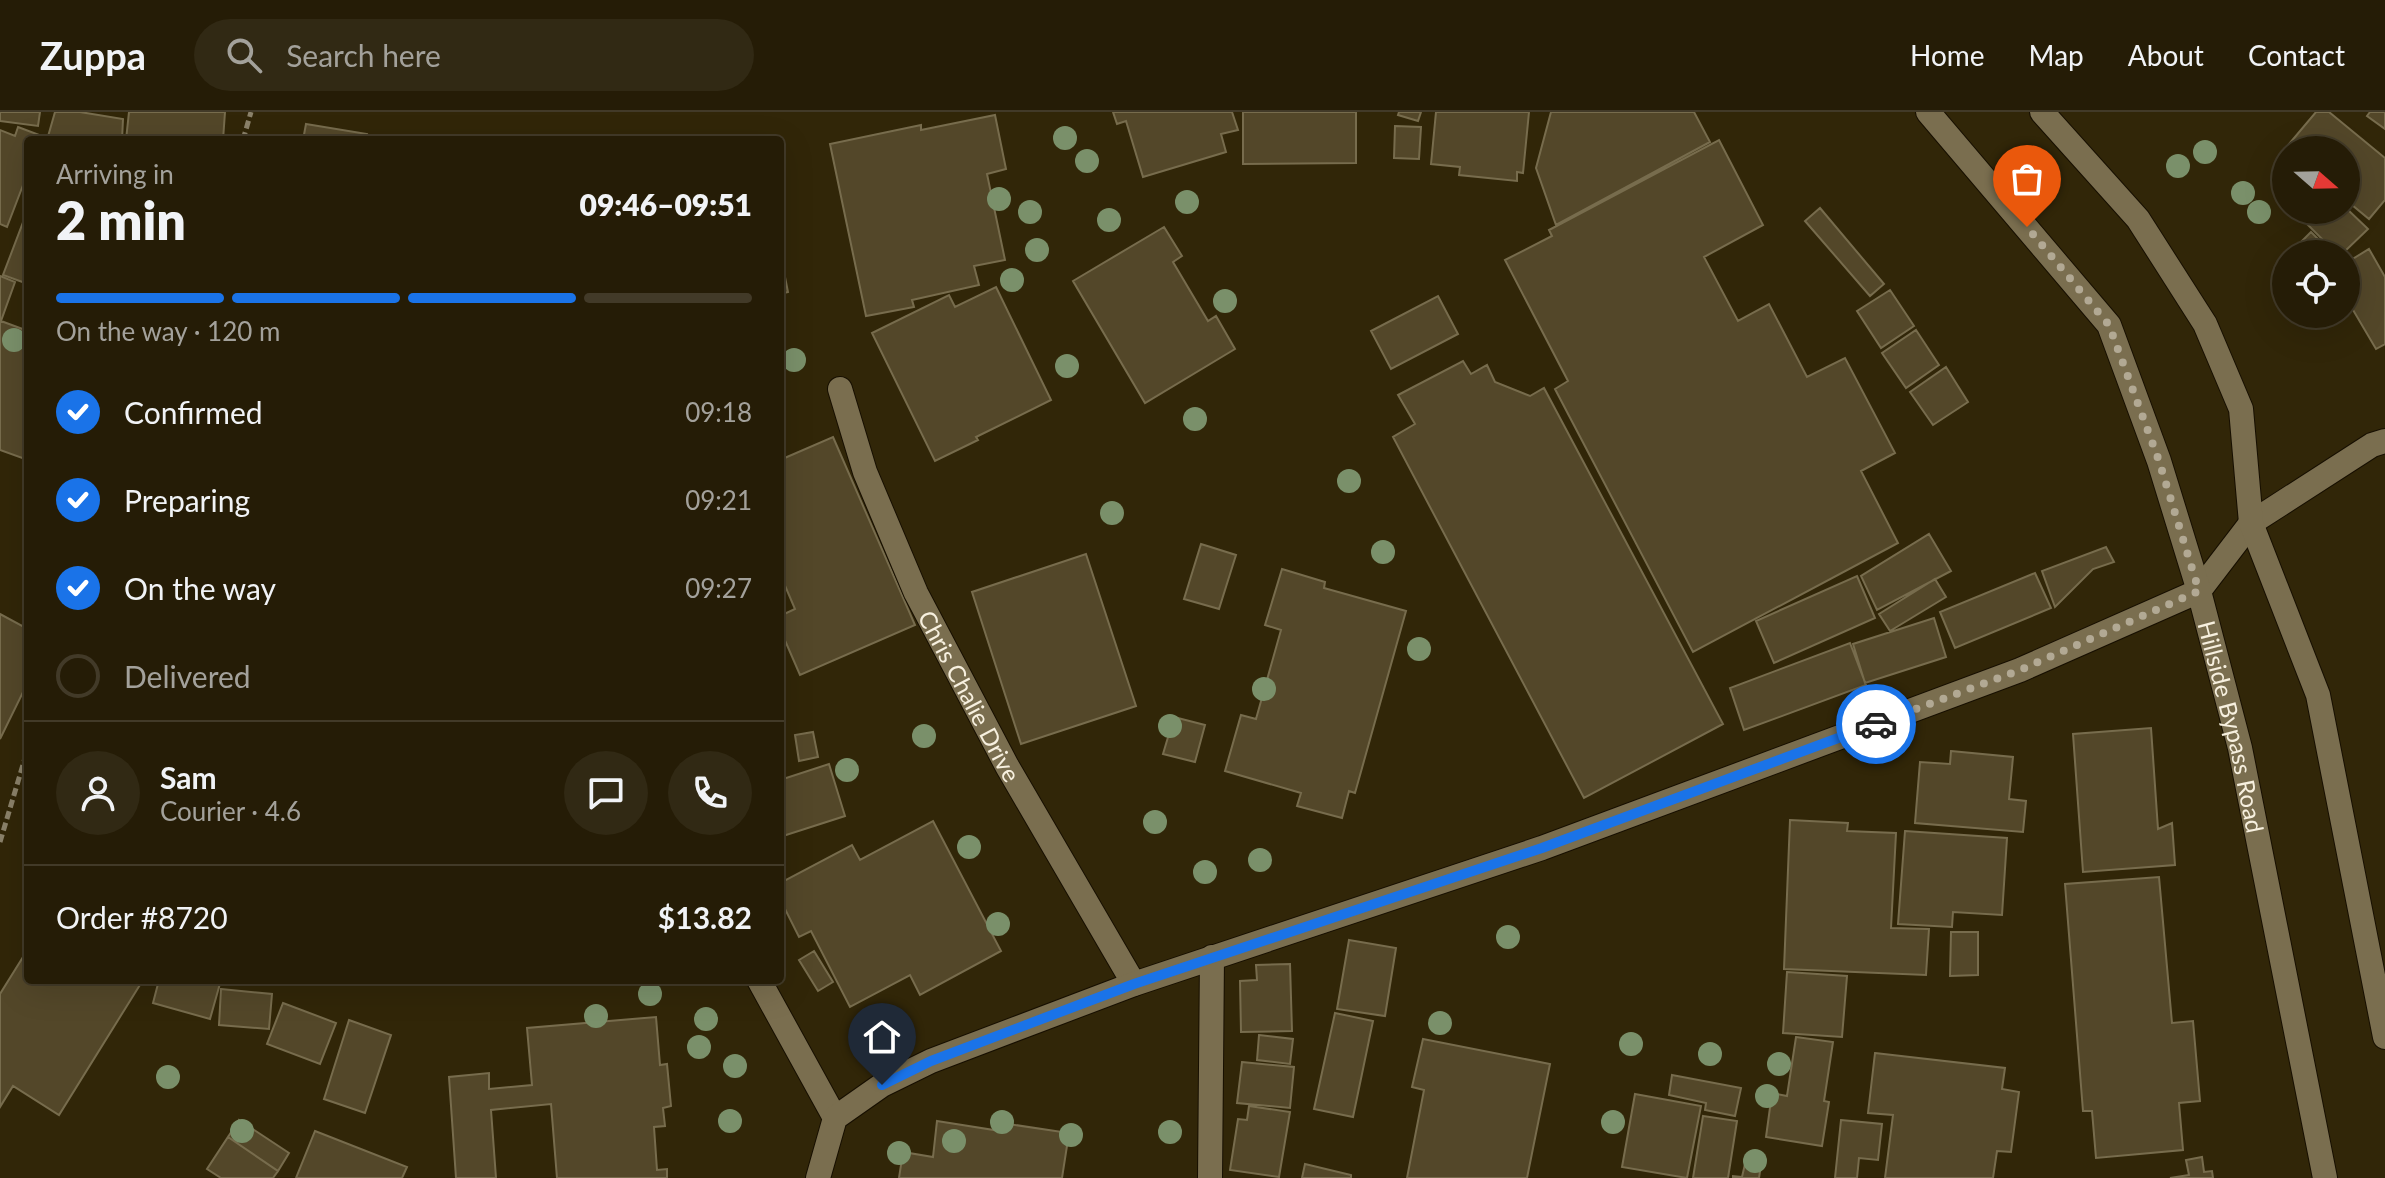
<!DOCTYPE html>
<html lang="en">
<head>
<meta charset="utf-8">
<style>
	body { margin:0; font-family:Lato,sans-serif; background:#312914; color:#f1f3f6; height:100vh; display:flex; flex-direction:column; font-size:30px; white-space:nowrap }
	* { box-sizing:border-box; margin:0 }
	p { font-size:26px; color:#a3a19b }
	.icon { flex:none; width:44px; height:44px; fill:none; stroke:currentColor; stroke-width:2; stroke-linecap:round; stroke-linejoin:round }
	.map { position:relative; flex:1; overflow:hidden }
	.details { position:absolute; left:24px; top:24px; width:760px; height:848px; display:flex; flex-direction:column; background:#251c06; border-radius:8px; box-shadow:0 8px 32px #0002,0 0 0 2px #423a28 }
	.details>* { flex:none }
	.needle { width:52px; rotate:110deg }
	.fabs { position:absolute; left:2272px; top:24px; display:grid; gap:16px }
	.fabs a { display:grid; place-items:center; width:88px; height:88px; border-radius:50%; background:#251c06; box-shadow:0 8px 32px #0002,0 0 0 2px #423a28; font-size:40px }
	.pin { position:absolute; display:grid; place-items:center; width:68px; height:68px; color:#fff; margin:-82px -34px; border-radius:50% 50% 50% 0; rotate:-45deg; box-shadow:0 0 8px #0007 }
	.pin .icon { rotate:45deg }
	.courier { position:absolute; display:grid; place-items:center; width:80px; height:80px; margin:-40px; border:6px solid #1a73e8; border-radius:50%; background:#fff; color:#222; box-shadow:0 2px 10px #0007 }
	.summary em { font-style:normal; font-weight:800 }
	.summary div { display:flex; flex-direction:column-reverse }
	.summary { display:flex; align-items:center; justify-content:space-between; height:136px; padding:0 32px }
	h1 { font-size:52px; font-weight:800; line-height:60px }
	.bar { display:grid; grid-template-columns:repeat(4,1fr); gap:12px 8px; align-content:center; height:96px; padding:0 32px }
	.bar i { height:10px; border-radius:6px; background:#423a28 }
	.bar .on { background:#1a73e8 }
	.bar p { grid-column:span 4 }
	.line { display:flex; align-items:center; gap:20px; padding:0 32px; border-top:2px solid #423a28 }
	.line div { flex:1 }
	.round { display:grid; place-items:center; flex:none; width:84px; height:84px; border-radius:42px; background:#312914 }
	ol { padding:0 32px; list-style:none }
	li { display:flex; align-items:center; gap:24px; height:88px }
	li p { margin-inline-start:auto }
	li .icon { padding:8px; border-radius:50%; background:#1a73e8; color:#fff; stroke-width:4 }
	li:last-child { color:#a3a19b }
	li i { width:44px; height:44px; border:4px solid #423a28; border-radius:50% }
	header { display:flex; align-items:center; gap:48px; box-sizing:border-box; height:112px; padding:0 40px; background:#251c06; border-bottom:2px solid #423a28 }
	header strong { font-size:38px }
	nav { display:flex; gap:44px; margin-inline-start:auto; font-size:28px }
	.search { width:560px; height:72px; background:#312914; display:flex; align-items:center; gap:20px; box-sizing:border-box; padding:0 28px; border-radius:44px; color:#a3a19b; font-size:30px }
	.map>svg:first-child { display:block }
</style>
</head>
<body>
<header>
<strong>Zuppa</strong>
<div class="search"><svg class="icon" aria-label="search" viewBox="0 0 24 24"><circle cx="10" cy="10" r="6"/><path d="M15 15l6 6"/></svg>Search here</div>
<nav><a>Home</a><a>Map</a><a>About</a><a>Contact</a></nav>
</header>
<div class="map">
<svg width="2385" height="1066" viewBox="0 0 2385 1066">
	<rect width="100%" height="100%" fill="#312608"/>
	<path fill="#534729" stroke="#776c4d" stroke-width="2" d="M0 0H40L38 14 0 9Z
		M55 0H80L123 7 122 28H47Z
		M129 0H225L223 28H126Z
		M1113 0H1232L1238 18 1221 22 1226 40 1143 65 1126 9 1117 12Z
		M1243 0H1356V51L1243 52Z
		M1399 0H1421L1418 9 1398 3Z
		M1436 0H1529L1523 61 1517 60V69L1459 63 1460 55 1431 52Z
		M1551 0H1694L1710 30 1556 113 1536 56Z
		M2316 0H2329L2385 46V88L2369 107 2346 88V38H2284Z
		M2370 0H2385V17L2367 4Z
		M995 3 1006 57 987 62 1005 148 974 154 979 173 912 188 914 195 866 204 830 32 921 13V18Z
		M306 12 367 22 366 28H303Z
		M1395 14 1421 15 1419 47 1394 46Z
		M18 15 42 24 40 28H28V60L7 115 0 112V18L15 24Z
		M1719 28 1763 113 1704 145 1738 209 1769 192 1807 265 1845 246 1895 341 1861 359 1898 431 1693 540 1555 277 1568 269 1505 148 1552 124 1549 118Z
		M1820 96 1884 172 1870 184 1805 109Z
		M2346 96 2368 117 2342 142H2337L2304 109 2314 98H2346Z
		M25 105 28 106V172L3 163Z
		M1164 115 1182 144 1173 150 1208 209 1216 204 1235 237 1145 291 1073 169Z
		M2311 120 2332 141 2330 142H2304L2296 135Z
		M2369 137 2385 165V232L2376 237 2346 186V151Z
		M780 140 788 180 780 182Z
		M0 164 15 170 1 209 28 219V338L25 347 0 338Z
		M996 175 1051 288 976 325 978 328 935 349 872 221 949 183 955 195Z
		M1890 178 1914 214 1881 236 1857 199Z
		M1438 184 1458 222 1391 257 1371 219Z
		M1916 218 1939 253 1906 276 1882 241Z
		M1463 249 1471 262 1487 253 1495 270 1530 284 1544 276 1723 612 1584 686 1393 325 1415 312 1398 283Z
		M1946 255 1968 290 1933 313 1910 280Z
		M833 325 915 513 800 563 780 517V504L795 497 780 462V348Z
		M1929 422 1951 459 1877 498 1861 464Z
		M1201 432 1236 443 1219 497 1184 487Z
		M2106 435 2114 450 2093 457 2055 495 2042 459Z
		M1086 442 1136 594 1021 632 972 480Z
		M1282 457 1325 470 1324 476 1406 499 1355 681 1349 679 1342 706 1297 694 1301 681 1225 659 1241 603 1256 607 1281 518 1265 513Z
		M2035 461 2051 496 1955 536 1940 500Z
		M1857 464 1875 506 1774 551 1756 509Z
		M1935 467 1946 485 1890 519 1879 502Z
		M0 502 28 517V570L0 627Z
		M1934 506 1946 545 1865 571 1853 532Z
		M1850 531 1866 573 1744 618 1730 576Z
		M1174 605 1205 613 1195 650 1163 642Z
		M2151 616 2158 717 2172 711 2175 753 2083 760 2073 622Z
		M813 620 818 645 799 649 795 623Z
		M1951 639 2013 645 2009 687 2026 689 2023 720 1915 711 1920 650 1950 652Z
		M829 652 845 704 783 724 780 716V668Z
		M1790 708 1848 711 1847 719 1896 721 1891 816 1929 817 1926 863 1784 857Z
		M933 709 1001 839 920 883 910 863 850 895 811 819 799 825 780 787V771L852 733 860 748Z
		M1905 719 2007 726 2002 803 1953 800 1952 815 1898 812Z
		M2159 765 2172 911 2193 909 2200 989 2179 991 2183 1038 2096 1046 2092 999H2083L2065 772Z
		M1951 820H1978V863L1950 864Z
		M1349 828 1396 836 1385 904 1337 897Z
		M28 837V868H143L59 1003 13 974 0 995V882Z
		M814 839 833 870 818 879 799 848Z
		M1290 852 1292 919 1241 920 1240 869 1257 868 1256 853Z
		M1787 860 1847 864 1842 925 1783 921Z
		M159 868H221L210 907 153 891Z
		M221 877 272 882 269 917 219 913Z
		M283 891 336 911 320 952 267 932Z
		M1335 901 1373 909 1353 1005 1314 997Z
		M656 905 660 953 667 952 671 994 663 996 665 1014 654 1015 657 1058 667 1057V1066H557L551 992 491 998 496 1066H456L449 965 489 961V977L532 973 527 916Z
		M349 908 391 923 365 1001 324 987Z
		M1259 923 1293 927 1290 952 1257 948Z
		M1796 925 1833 930 1824 989 1829 990 1822 1034 1766 1025 1772 981 1787 984Z
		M1423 927 1550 952 1527 1066H1407L1424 978 1412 975Z
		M1875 941 2005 956 2002 977 2019 980 2011 1040 1997 1039 1993 1066H1885L1893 1003 1868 1001Z
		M1242 950 1294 955 1290 996 1237 991Z
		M1672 963 1741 976 1735 1004 1705 998 1706 991 1669 983Z
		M1635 982 1701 994 1687 1066 1622 1055Z
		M1249 994 1290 1000 1279 1065 1230 1058 1238 1007 1247 1008Z
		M1703 1004 1737 1009 1728 1066H1693Z
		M239 1008 289 1041 278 1059 228 1025Z
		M1841 1008 1882 1012 1878 1048 1859 1046 1857 1066H1835Z
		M937 1009 994 1018 995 1010 1069 1021 1062 1066H899L903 1040 933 1045Z
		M315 1019 407 1055 402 1066H296Z
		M228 1025 278 1059 273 1066H221L207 1057Z
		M2202 1045 2204 1060 2212 1059 2213 1066H2170L2189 1063 2186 1048Z
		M1305 1052 1351 1063V1066H1302Z
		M1745 1052 1761 1053 1759 1066H1733V1064L1742 1065Z"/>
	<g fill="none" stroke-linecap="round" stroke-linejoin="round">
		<defs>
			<path id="lane" d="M2251 411 2372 333 2385 329"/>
			<g id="street">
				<path id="s1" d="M840 277 865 360 916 481 1007 654 1134 872"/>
				<path d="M759 868 835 1006"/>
				<path d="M818 1066 835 1006 882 973 931 949 1134 872 1542 736 2020 558 2199 479 2251 411"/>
				<path d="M1210 1066 1212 845"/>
			</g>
			<g id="secondary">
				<path id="s2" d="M1928 0 2109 213 2159 349 2199 479 2240 636 2325 1066"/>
				<path d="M2042 0 2138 107 2205 212 2241 297 2251 411 2318 583 2385 925"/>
			</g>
		</defs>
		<use href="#lane" stroke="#170f00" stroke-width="26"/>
		<use href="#street" stroke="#170f00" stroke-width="26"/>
		<use href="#secondary" stroke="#170f00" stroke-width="26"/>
		<path stroke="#8a8169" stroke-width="5" stroke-dasharray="8 4" stroke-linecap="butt" d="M243 28 251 0
			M0 730 28 636"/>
		<use href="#lane" stroke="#7a6e4f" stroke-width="24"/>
		<use href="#street" stroke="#7a6e4f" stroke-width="24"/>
		<use href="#secondary" stroke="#7a6e4f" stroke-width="24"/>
	</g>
	<g fill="#7a906a">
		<circle cx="1065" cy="26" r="12"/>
		<circle cx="2205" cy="40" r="12"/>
		<circle cx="1087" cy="49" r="12"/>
		<circle cx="2178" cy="54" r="12"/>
		<circle cx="2243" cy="81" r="12"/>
		<circle cx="999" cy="87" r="12"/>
		<circle cx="1187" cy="90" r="12"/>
		<circle cx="1030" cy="100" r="12"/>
		<circle cx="2259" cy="100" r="12"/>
		<circle cx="1109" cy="108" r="12"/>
		<circle cx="1037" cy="138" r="12"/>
		<circle cx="1012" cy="168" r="12"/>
		<circle cx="1225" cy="189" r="12"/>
		<circle cx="14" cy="228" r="12"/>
		<circle cx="794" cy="248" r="12"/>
		<circle cx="1067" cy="254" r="12"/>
		<circle cx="1195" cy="307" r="12"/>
		<circle cx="1349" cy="369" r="12"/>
		<circle cx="1112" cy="401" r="12"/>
		<circle cx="1383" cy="440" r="12"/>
		<circle cx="1419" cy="537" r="12"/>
		<circle cx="1264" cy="577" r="12"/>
		<circle cx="1170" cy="614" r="12"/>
		<circle cx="924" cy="624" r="12"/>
		<circle cx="847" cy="658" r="12"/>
		<circle cx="1155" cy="710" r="12"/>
		<circle cx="969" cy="735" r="12"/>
		<circle cx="1260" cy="748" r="12"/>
		<circle cx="1205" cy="760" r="12"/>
		<circle cx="998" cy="812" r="12"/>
		<circle cx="1508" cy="825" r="12"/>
		<circle cx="650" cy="882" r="12"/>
		<circle cx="596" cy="904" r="12"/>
		<circle cx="706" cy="907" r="12"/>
		<circle cx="1440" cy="911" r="12"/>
		<circle cx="1631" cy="932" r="12"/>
		<circle cx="699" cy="935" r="12"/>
		<circle cx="1710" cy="942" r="12"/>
		<circle cx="1779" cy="952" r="12"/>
		<circle cx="735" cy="954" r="12"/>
		<circle cx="168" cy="965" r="12"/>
		<circle cx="1767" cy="984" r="12"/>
		<circle cx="730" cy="1009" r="12"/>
		<circle cx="1002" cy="1010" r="12"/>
		<circle cx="1613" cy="1010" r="12"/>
		<circle cx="242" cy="1019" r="12"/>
		<circle cx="1170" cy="1020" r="12"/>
		<circle cx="1071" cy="1023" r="12"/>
		<circle cx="954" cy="1029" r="12"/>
		<circle cx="899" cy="1041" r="12"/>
		<circle cx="1755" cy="1049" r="12"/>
	</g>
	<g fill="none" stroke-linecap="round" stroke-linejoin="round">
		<path stroke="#b2a994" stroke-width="8" stroke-dasharray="0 14.4" d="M1876 612 2020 558 2199 479 2159 349 2109 213 2027 115"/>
		<path stroke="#1a73e8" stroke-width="10" d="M882 973 931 949 1134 872 1542 736 1876 612"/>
	</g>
	<g text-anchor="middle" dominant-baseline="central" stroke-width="6" stroke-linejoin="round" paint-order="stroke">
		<g font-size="24" fill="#f7f0df" stroke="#151005">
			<text stroke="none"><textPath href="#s1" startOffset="334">Chris Chalie Drive</textPath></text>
			<text stroke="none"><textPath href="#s2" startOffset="700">Hillside Bypass Road</textPath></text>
		</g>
	</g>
</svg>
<div class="fabs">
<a><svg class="needle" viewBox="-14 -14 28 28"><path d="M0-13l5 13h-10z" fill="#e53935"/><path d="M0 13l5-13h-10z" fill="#a3a19b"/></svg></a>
<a><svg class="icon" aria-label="locate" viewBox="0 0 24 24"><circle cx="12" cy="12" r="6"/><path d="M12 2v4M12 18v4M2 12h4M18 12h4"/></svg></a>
</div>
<div class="pin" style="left:2027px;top:115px;background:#ea580c"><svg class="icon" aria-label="bag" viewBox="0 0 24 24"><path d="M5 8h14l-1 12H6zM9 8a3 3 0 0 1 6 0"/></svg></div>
<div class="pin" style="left:882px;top:973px;background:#1f2937"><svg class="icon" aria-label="home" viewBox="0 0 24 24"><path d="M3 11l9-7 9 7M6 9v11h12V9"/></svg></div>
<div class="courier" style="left:1876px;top:612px"><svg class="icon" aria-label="car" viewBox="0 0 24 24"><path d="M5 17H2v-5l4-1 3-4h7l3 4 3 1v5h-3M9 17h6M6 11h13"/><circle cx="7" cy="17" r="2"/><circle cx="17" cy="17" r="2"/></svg></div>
<section class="details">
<div class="summary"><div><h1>2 min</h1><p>Arriving in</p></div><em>09:46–09:51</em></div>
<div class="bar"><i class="on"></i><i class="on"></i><i class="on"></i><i></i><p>On the way · 120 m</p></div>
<ol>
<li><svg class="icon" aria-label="check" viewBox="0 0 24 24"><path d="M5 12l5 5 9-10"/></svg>Confirmed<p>09:18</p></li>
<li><svg class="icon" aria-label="check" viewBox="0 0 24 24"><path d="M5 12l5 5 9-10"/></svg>Preparing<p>09:21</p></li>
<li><svg class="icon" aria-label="check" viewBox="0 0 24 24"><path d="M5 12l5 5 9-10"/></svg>On the way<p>09:27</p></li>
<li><i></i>Delivered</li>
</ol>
<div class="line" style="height:144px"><a class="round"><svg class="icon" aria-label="person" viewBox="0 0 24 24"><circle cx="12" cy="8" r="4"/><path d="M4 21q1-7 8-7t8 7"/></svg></a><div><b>Sam</b><p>Courier · 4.6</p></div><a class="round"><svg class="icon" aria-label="chat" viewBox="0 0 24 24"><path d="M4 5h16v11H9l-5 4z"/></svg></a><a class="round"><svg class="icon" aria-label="phone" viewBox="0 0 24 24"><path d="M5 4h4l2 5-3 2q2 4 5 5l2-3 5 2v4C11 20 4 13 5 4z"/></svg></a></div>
<div class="line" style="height:104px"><div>Order #8720</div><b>$13.82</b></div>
</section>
</div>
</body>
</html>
